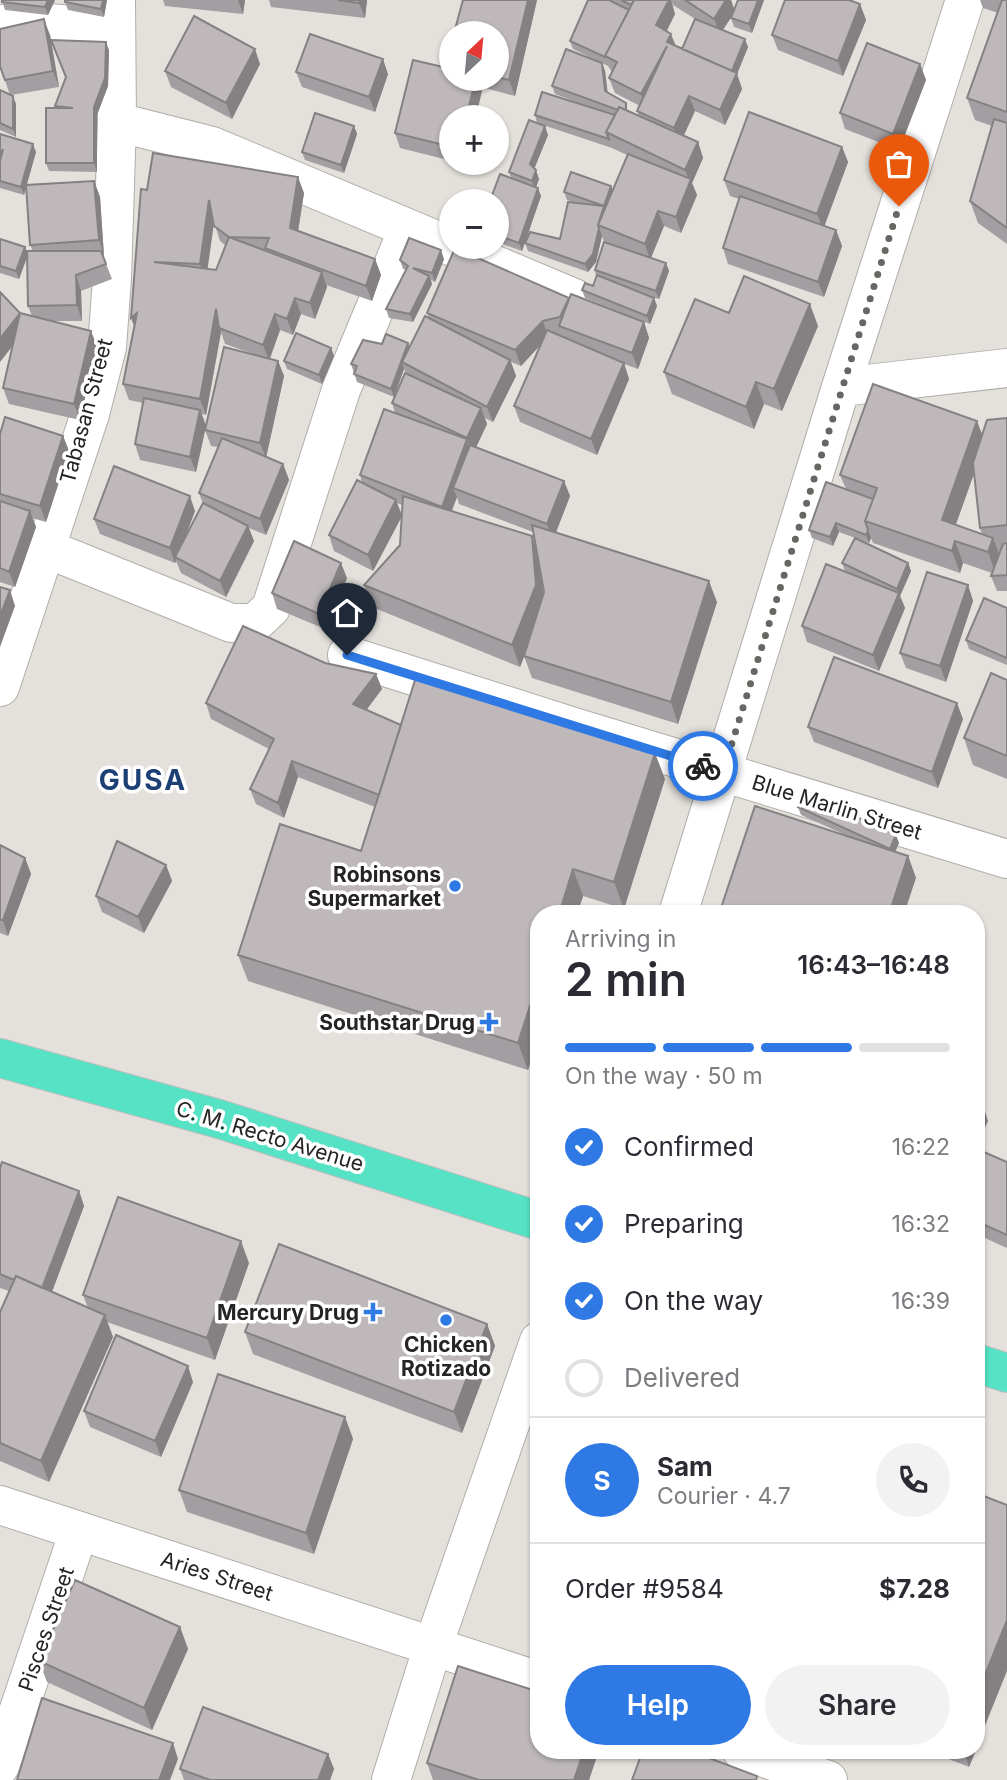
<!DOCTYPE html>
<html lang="en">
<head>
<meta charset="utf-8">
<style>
	body { margin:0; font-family:Inter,sans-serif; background:#f2f2f3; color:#2b2b33; height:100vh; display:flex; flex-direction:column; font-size:26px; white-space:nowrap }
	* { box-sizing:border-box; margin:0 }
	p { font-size:23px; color:#7c7c81 }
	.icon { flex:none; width:38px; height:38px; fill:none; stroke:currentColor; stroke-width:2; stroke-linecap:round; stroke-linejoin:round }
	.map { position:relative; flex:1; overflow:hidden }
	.panel { position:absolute; left:530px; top:905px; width:455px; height:854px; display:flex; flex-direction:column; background:#fff; border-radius:28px; box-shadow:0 2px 5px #0004 }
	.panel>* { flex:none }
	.needle { width:46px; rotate:26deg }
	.tools { position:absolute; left:439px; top:21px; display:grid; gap:14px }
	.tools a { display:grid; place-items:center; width:70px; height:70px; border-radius:50%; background:#fff; box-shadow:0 2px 5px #0004; font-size:35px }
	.pin { position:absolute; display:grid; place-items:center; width:60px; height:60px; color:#fff; margin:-72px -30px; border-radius:50% 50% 50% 0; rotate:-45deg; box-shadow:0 0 7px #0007 }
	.pin .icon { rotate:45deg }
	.courier { position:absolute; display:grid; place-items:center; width:70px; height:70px; margin:-35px; border:5px solid #2f79e5; border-radius:50%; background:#fff; color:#222; box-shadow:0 2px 9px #0007 }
	.overview em { font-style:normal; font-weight:600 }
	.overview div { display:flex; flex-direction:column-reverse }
	.overview { display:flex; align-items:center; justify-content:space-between; height:119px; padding:0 35px }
	h1 { font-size:46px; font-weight:600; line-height:52px }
	.bar { display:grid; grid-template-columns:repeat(4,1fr); gap:10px 7px; align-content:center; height:84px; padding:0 35px }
	.bar i { height:9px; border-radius:5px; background:#e1e1e2 }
	.bar .on { background:#2f79e5 }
	.bar p { grid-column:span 4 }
	.line { display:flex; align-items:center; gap:18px; padding:0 35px; border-top:2px solid #e1e1e2 }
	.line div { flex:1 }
	.round { display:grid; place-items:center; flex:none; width:74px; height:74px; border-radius:37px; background:#f2f2f3 }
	ol { padding:0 35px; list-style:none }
	li { display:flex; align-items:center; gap:21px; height:77px }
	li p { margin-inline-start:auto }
	li .icon { padding:7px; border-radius:50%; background:#2f79e5; color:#fff; stroke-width:4 }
	li:last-child { color:#7c7c81 }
	li i { width:38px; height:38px; border:4px solid #e1e1e2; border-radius:50% }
	.button { display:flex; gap:14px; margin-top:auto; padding:14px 35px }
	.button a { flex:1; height:80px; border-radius:42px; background:#2f79e5; color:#fff; font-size:28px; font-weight:600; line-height:80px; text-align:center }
	.button a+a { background:#f2f2f3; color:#2b2b33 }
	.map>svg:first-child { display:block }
</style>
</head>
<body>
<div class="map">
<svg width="1007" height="1780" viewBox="0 0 1007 1780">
	<rect width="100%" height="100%" fill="#e4e1dc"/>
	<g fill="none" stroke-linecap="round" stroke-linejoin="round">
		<defs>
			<path id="street" d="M0 24C39 20 76 24 115 31
				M117 122 212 146 574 298
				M841 387 1007 368
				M45 548 231 623H255L271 608 341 390 408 229
				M347 655 571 726 1007 859
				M0 687 90 414 107 347 112 279 117 122 116 0
				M678 914 841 387 965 0
				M0 1505 539 1681
				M741 1750 828 1780
				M0 1766 79 1531
				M391 1780 433 1646 539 1341"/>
			<path id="highway" d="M0 1058 219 1119 539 1221
				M976 1363 1007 1373"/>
		</defs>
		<use href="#street" stroke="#b0aea9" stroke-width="40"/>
		<use href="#highway" stroke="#bebdbd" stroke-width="40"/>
		<use href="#street" stroke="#fff" stroke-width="38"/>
		<use href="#highway" stroke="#56e3c5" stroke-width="38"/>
	</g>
	<path fill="#a39ea1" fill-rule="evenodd" d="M2 0H55L48 15 5 10Z
		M65 0H107L104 17 68 10 65 2Z
		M163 0H245L243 14 165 6Z
		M269 0H367L365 18 271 7Z
		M537 0 515 96 481 87 482 91 452 117V161L400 148 395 133 448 68 447 65 452 45V79H497V33Z
		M588 0H671L675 14 667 31 676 46 682 49 697 20 673 5 671 0H731L734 10 738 0H764L752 33 734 27 731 18 733 15 723 30 748 47 737 74 742 89 725 125 695 111 683 136 698 142 703 158 692 183 697 195 681 233 664 226 651 258 666 263 669 271 659 299 649 296 654 298 657 306 650 324 585 298 582 290 593 286 596 276 595 270 618 247 604 241 602 236 596 262 588 272 528 251 525 243 560 239 576 203 567 200 564 192 611 186 613 190 627 155 612 148 540 124 548 135 534 168 539 179 536 187 541 196 522 251 497 242V201L511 178 509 172 537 123 535 115 595 109 555 94 552 86 602 63 573 49 570 41ZM602 63 608 66 612 72 609 78 615 93 640 106 637 111 639 116 629 111 608 93 605 71Z
		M980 0H1007V244L978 223 970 201 992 126 975 120 967 98 998 13 983 8Z
		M860 4 866 20 843 76 778 50 772 35Z
		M50 35 59 87 11 95 16 104V137L0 130V90L10 95 0 66Z
		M109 50 108 86 97 115V172L49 171 46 163 56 108 55 106Z
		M260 64 232 119 171 87 165 71Z
		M920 64 926 80 899 150 845 129 840 113Z
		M296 72 388 74 375 112 302 87Z
		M354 126 357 134 344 173 305 160 302 152Z
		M0 134 36 152 26 185 94 181 100 197 104 256H103L112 279 81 291 82 321H53L97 346 80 420 9 404 3 388 20 313 32 316 28 306 27 256 19 279 0 273V239L27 254 33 251 30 245 26 186 24 195 0 188Z
		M842 147 848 162 824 226 836 230 842 246 824 297 728 264 723 248 739 199 730 196 724 180Z
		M147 190 304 193 298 231 375 259 381 275 372 301 326 285 327 287 315 319 301 314 293 335 280 330 270 359 278 361 284 376 266 457 283 464 289 480 266 535 249 528 254 541 226 597 181 573 176 561 175 563 100 534 94 519 195 511 184 540 203 504 199 493 218 447 211 446 205 430 253 354 225 344 221 332 206 415 202 414 206 426 196 472 140 460 135 444 143 403 129 400 123 384 134 326ZM214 222 220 241 226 246 216 270 207 269Z
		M444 259 435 282 431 280 432 284 413 322 389 318 386 309 406 270 403 269 400 260Z
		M569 300 644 322 649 338 638 369 624 364 629 379 597 455 520 422 514 406 540 345 521 366 511 362 516 376 493 422 485 418 487 424 476 447 564 481 570 496 556 532 717 602 678 724 532 678 524 656 520 667 372 607 364 585 400 545 402 516 373 571 334 551 329 535 362 483 360 475 395 413 392 403 406 373 404 369 394 397 357 382 351 364 382 344 408 343 410 347 429 318 427 313ZM457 497 459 504 533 532 536 548 452 511ZM397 503 402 505V515Z
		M729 313 818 326 782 411 764 404 754 429 672 394 664 372Z
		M331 348 334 356 322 384 287 369 284 361Z
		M1007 418V591H997L991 576 992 573 963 563 960 573 873 543 871 538 869 543 839 532 833 546 812 538 809 530 846 489 840 475 983 435ZM974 474 980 528 982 534 956 524Z
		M0 434 63 436 69 451 46 522 32 518 36 527 15 587 0 582Z
		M842 563H908L911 571 900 596 905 608 879 671 807 642 802 626 845 571Z
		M347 578 325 629 277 609 272 593Z
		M968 585 973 601 946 682 906 668 900 653Z
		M1007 608V665L969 649 966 640Z
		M325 663 376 674 382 689 366 710 401 725 665 779 624 909 583 896 528 1070 248 981 238 955 361 851 375 807 298 777 284 818 256 804 250 789 269 749 211 719 206 703Z
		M1007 680V779L973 765 964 738Z
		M963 719 938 788 814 742 808 727Z
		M798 807 899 843 895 852 908 856 916 878 848 836 801 815Z
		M0 845 25 858 31 874 8 936 0 933Z
		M166 865 172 881 144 933 102 912 96 896Z
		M976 1150 1007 1162V1248L976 1234Z
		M0 1168 79 1191 84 1206 52 1292 88 1308 83 1295 249 1263 215 1360 107 1322 113 1337 49 1482 0 1461V1312L9 1291 0 1288Z
		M487 1324 495 1346 462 1433 253 1354 245 1332Z
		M193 1382 161 1457 90 1427 84 1411Z
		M345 1417 353 1439 314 1554 187 1512 179 1490Z
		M180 1627 188 1649 152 1730 47 1682 39 1661Z
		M539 1750H599L589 1780H433L427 1763Z
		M926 1750H976L969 1767Z
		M328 1754 334 1769 330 1780H184L180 1769Z"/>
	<path fill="#858183" d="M48 0H55L48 15 45 7Z
		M103 0H107L104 17 101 9Z
		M238 0H245L243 14Z
		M359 0H367L365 18 359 3Z
		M528 0H537L515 96 509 80Z
		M662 0H671L675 14 661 41 656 25Z
		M723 0H731L735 11 720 34 714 19Z
		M758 0H764L752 33 749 24Z
		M860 4 866 20 843 76 838 61Z
		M44 19 50 35 59 87 53 71Z
		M671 34 677 49 667 42Z
		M745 39 748 47 737 74 742 89 725 125 720 110 731 73Z
		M106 42 109 50 108 86 97 115V172L94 163V107Z
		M667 46 646 109 641 94Z
		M255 49 260 64 232 119 226 103Z
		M383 59 388 74 375 112 369 97Z
		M602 63 605 71 608 100 605 91Z
		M920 64 926 80 899 150 893 134Z
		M476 79H477L482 91 476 117H466Z
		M13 96 16 104V137L13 129Z
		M689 96 695 111 680 144 674 128Z
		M354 126 357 134 344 173 341 165Z
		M545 126 548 135 533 172 530 164Z
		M698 142 703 158 692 183 697 195 681 233 676 217 690 182 685 170Z
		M33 144 36 152 24 195 21 187Z
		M842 147 848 162 823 230 817 214Z
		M536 170 539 179 535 190 532 181Z
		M298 177 304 193 296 244 290 228Z
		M94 181 100 197 104 256 99 240Z
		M611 186 614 194 607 214 604 206Z
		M538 188 541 196 522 251 519 243Z
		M209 200 215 216 206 280 200 264Z
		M658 211 664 226 650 260 645 244Z
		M599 228 602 236 596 262 588 272 585 264Z
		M836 230 842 246 824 297 818 282Z
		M25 247 28 255 19 279 16 271Z
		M441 250 444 259 435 282 432 273Z
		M375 259 381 275 372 301 366 286Z
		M666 263 669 271 659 299 656 291Z
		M322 272 327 287 315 319 310 303Z
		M76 275 81 291 82 321 77 305Z
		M429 276 432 284 413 322 410 314Z
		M295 298 301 314 293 335 287 319Z
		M569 298 574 314 564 327 560 317Z
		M654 298 657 306 650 324 647 316Z
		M810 304 818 326 782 411 774 389Z
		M216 309 221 332 206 415 200 399Z
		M20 313 26 329 0 362V339Z
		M137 313V333L131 318Z
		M275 314 280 330 269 360 263 345Z
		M543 321 548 337 521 366 515 350Z
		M644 322 649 338 638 369 632 353Z
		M91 331 97 346 80 420 74 404Z
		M408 343 411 351 402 362 404 369 394 397 391 389Z
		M331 348 334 356 322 384 319 375Z
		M510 360 516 376 493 422 487 407Z
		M278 361 284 376 266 458 260 443Z
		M624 363 629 379 597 455 591 439Z
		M756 382 764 404 754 429 746 407Z
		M481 408 487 424 473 454 467 438Z
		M200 410 206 426 196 472 190 457Z
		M977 421 985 442 950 541 942 520Z
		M63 436 69 451 46 522 40 506Z
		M467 439 472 455 453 488 457 497 447 522 442 507Z
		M283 464 289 480 266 535 260 519Z
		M564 481 570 496 553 540 547 524Z
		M190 496 195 511 177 559 175 557 176 561 175 563 170 548Z
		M396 500 402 516 373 571 368 555Z
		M30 511 36 527 15 587 9 572Z
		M836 523 839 532 833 546 830 537Z
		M248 526 254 541 226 597 220 581Z
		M868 530 871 538 869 543 866 535Z
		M532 536 540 558 544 607 520 667 512 645Z
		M993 538 1001 559 996 574 988 552Z
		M955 541 963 563 960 573 952 551Z
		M341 563 347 578 325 629 319 614Z
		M908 563 911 571 900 596 905 608 879 671 873 655 898 594 897 589Z
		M709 581 717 602 678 724 671 702Z
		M968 585 973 601 946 682 940 666Z
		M10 590 15 606 0 647V616Z
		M376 674 382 689 359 720 353 704Z
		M957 703 963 719 938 788 932 772Z
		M655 753 665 779 624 909 614 882Z
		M292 761 298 777 284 818 278 803Z
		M896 835 899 843 893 857 890 849Z
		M908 856 916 878 904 914H889Z
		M25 858 31 874 8 936 3 920Z
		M166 865 172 881 144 933 138 917Z
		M573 869 583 896 577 914H559Z
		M976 965 979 972 976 977Z
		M539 978V1035L528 1070 518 1043Z
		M983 1105 988 1121 976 1148V1119Z
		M79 1191 84 1206 47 1305 42 1290Z
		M241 1241 249 1263 215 1360 207 1338Z
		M105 1315 113 1337 49 1482 41 1461Z
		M487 1324 495 1346 462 1433 454 1412Z
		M188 1366 193 1382 161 1457 155 1441Z
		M345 1417 353 1439 314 1554 306 1533Z
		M1007 1620V1671L976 1748V1697Z
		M180 1627 188 1649 152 1730 144 1708Z
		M173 1743 178 1759 170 1780H159Z
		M584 1750H599L589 1780H574Z
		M963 1750H976L969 1767Z
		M328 1754 334 1769 330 1780H318Z"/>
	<path fill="#beb8bb" stroke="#858183" stroke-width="2" d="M2 0H48L45 7 2 2Z
		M65 0H103L101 9 65 2Z
		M338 0H359V3Z
		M463 0H528L509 80 497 77V33H454Z
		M588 0H609L629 10 605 56V57L570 41Z
		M621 0H634L631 5Z
		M634 0H669L656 25 671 34 667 42 737 73 720 110 689 96 674 128 637 111 667 46 641 94 609 78 617 62 605 56Z
		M685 0H726L714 19Z
		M738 0H758L749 24 731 18Z
		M785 0H849L860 4 838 61 772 35Z
		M1002 0H1007V112L967 98Z
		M194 16 255 49 226 103 165 71Z
		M44 19 53 71 5 80 0 66V29Z
		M695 19 745 39 732 71 682 49Z
		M310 34 383 59 369 97 296 72Z
		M51 40 106 42 105 78 94 107V163H46V108H73L55 106 66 77Z
		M867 43 920 64 893 134 840 113Z
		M452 45V66L447 65Z
		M566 49 602 63 605 91 626 103V110L619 107 618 110 552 86Z
		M413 60 452 69V79H476L466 117H452V147L395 133Z
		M0 90 13 96V129L0 123Z
		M542 92 615 115 606 132 609 139 535 115Z
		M619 107 698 142 685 170 606 132Z
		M749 112 842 147 817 214 724 180Z
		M315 113 354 126 341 165 302 152Z
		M994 119 1007 123V228L970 201Z
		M529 120 545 126 530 164 536 170 532 181 509 172Z
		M0 134 33 144 21 187 0 181V161L3 149 0 156Z
		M153 153 298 177 290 228 375 259 366 286 265 248 269 238 229 237 214 226 209 200 200 264 154 262 216 270 229 237 322 272 310 303 295 298 287 319 275 314 263 345 219 328 216 309 200 399 123 384 137 313 131 318 141 189 147 190Z
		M628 154 691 179 676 217 658 211 645 244 598 225Z
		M571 172 611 186 604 206 564 192Z
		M500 174 538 188 519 243 497 235V201H490Z
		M94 181 99 240 30 245 26 185Z
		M740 196 836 230 818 282 723 248Z
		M568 202 604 206 598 225 599 228 593 254 585 264 525 243 530 232 560 239Z
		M409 238 441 250 432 273 413 268 429 276 410 314 386 309 408 266 400 260Z
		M0 239 25 247 16 271 0 266Z
		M604 242 666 263 656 291 595 270Z
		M455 248 569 298 560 317 543 321 515 350 427 313Z
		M27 251H101L106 264 76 275 77 305 28 306Z
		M597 275 654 298 647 316 582 290 585 283 593 286Z
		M744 276 810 304 774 389 756 382 746 407 664 372 695 299 729 313Z
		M0 292 20 313 0 339Z
		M571 294 644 322 632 353 559 326Z
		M20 313 91 331 74 404 3 388Z
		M425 316 510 360 487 407 402 362Z
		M547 330 624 363 591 439 514 406Z
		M296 333 331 348 319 375 284 361Z
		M386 334 408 343 391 389 354 374 357 366 351 364 363 340 382 344Z
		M224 347 278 361 260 443 205 430Z
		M405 373 481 408 467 438 392 403Z
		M873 384 977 421 942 520 993 538 988 552 955 541 952 551 865 521 877 488 840 475Z
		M144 398 200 410 190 457 135 444Z
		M384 409 467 439 442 507 360 475Z
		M5 417 63 436 40 506 0 494V434Z
		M1007 418V525L980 528 973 463 987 420Z
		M222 438 283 464 260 519 199 493Z
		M470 445 564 481 547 524 453 488Z
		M114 466 190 496 170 548 94 519Z
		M357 480 396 500 368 555 329 535Z
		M826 482 873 499 865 521 868 530 866 535 836 523 830 537 809 530Z
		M403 496 532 536 536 585 512 645 364 585 400 545Z
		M0 501 30 511 9 572 0 568Z
		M203 503 248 526 220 581 175 557Z
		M532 525 709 581 671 702 524 656 544 592Z
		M855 538 908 563 897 589 842 563Z
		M294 541 341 563 319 614 272 593Z
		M1007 543V575L991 576 1003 544Z
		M826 564 899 593 873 655 802 626Z
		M927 572 968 585 940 666 900 653Z
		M0 587 10 590 0 616Z
		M984 598 1007 608V658L966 640Z
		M243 626 325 663 376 674 353 704 401 725 379 795 292 761 278 803 250 789 274 739 206 703Z
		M834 657 957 703 932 772 808 727Z
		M991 673 1007 680V756L964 738Z
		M416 677 655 753 614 882 573 869 559 914H539V978L518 1043 238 955 280 824 361 851Z
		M805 793 896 835 890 849 798 807Z
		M755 806 908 856 889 914H719Z
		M117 841 166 865 138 917 96 896Z
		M0 845 25 858 3 920H0Z
		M976 1102 983 1105 976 1119Z
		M977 1149 1007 1162V1235L976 1221Z
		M2 1162 79 1191 42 1288 16 1276 14 1280 0 1274V1168Z
		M118 1197 241 1241 207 1338 83 1295Z
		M279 1244 487 1324 454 1412 245 1332Z
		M16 1276 105 1315 41 1461 0 1443V1312Z
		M116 1335 188 1366 155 1441 84 1411Z
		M218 1374 345 1417 306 1533 179 1490Z
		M976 1493 1007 1505V1620L976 1697Z
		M75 1580 180 1627 144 1708 39 1661Z
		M458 1666 539 1692V1750H584L574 1780H479L427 1763Z
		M42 1698 173 1743 159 1780H17Z
		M203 1707 328 1754 318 1780H210L180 1769Z
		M643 1750H688L757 1776 756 1780H632Z"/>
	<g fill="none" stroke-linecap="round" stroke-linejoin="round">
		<path stroke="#686663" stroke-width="7" stroke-dasharray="0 12.6" d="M703 766 723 772 899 206"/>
		<path stroke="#2f79e5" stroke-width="9" d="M347 655 703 766"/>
	</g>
	<g fill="#2f79e5" stroke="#fff" stroke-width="2.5">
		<circle cx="455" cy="886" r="7"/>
		<path d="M485.5 1011.5h7v7h7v7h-7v7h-7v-7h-7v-7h7z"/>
		<path d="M369.5 1301.5h7v7h7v7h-7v7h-7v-7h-7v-7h7z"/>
		<circle cx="446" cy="1320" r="7"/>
	</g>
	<g text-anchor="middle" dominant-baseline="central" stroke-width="7" stroke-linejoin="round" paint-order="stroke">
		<g font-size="21" fill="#252422" stroke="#fff">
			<text transform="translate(86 411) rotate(-75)">Tabasan Street</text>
			<text transform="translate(837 807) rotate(17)">Blue Marlin Street</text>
			<text transform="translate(270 1136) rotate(17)">C. M. Recto Avenue</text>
			<text transform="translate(217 1576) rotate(18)">Aries Street</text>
			<text transform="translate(46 1629) rotate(-71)">Pisces Street</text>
		</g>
		<g font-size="21" font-weight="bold" fill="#252422" stroke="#fff" text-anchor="end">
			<text x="441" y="874">Robinsons<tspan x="441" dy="24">Supermarket</tspan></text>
			<text x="475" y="1022">Southstar Drug</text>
			<text x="359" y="1312">Mercury Drug</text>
			<text x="446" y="1344" text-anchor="middle">Chicken<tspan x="446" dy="24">Rotizado</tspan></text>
		</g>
		<g font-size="28" font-weight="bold" letter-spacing="2" fill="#1c3f74" stroke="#fff">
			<text x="143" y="780">GUSA</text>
		</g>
	</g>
</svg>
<div class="tools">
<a><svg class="needle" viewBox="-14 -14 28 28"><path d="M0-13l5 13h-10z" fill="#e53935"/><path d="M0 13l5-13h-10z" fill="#7c7c81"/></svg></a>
<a>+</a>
<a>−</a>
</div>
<div class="pin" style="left:899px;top:206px;background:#ea580c"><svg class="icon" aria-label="bag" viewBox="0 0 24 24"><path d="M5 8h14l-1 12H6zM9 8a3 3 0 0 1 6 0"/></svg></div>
<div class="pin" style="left:347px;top:655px;background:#1f2937"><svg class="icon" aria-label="home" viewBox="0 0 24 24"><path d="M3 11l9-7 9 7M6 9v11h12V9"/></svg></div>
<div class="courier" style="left:703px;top:766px"><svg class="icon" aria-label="bike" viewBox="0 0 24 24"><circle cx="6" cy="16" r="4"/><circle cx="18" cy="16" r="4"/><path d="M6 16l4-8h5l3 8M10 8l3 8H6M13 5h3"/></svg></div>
<section class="panel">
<div class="overview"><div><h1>2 min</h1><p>Arriving in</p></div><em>16:43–16:48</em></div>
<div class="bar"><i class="on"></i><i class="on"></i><i class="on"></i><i></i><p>On the way · 50 m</p></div>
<ol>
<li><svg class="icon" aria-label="check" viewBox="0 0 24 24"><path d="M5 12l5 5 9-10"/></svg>Confirmed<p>16:22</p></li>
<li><svg class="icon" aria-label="check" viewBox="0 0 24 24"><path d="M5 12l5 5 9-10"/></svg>Preparing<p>16:32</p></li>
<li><svg class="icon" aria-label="check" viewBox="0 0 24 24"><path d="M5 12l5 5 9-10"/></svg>On the way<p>16:39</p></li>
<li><i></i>Delivered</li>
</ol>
<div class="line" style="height:126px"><b class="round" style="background:#2f79e5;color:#fff">S</b><div><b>Sam</b><p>Courier · 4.7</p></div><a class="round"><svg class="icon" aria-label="phone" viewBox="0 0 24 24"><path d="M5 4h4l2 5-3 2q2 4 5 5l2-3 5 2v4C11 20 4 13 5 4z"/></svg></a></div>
<div class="line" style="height:91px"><div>Order #9584</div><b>$7.28</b></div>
<div class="button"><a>Help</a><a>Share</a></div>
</section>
</div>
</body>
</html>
